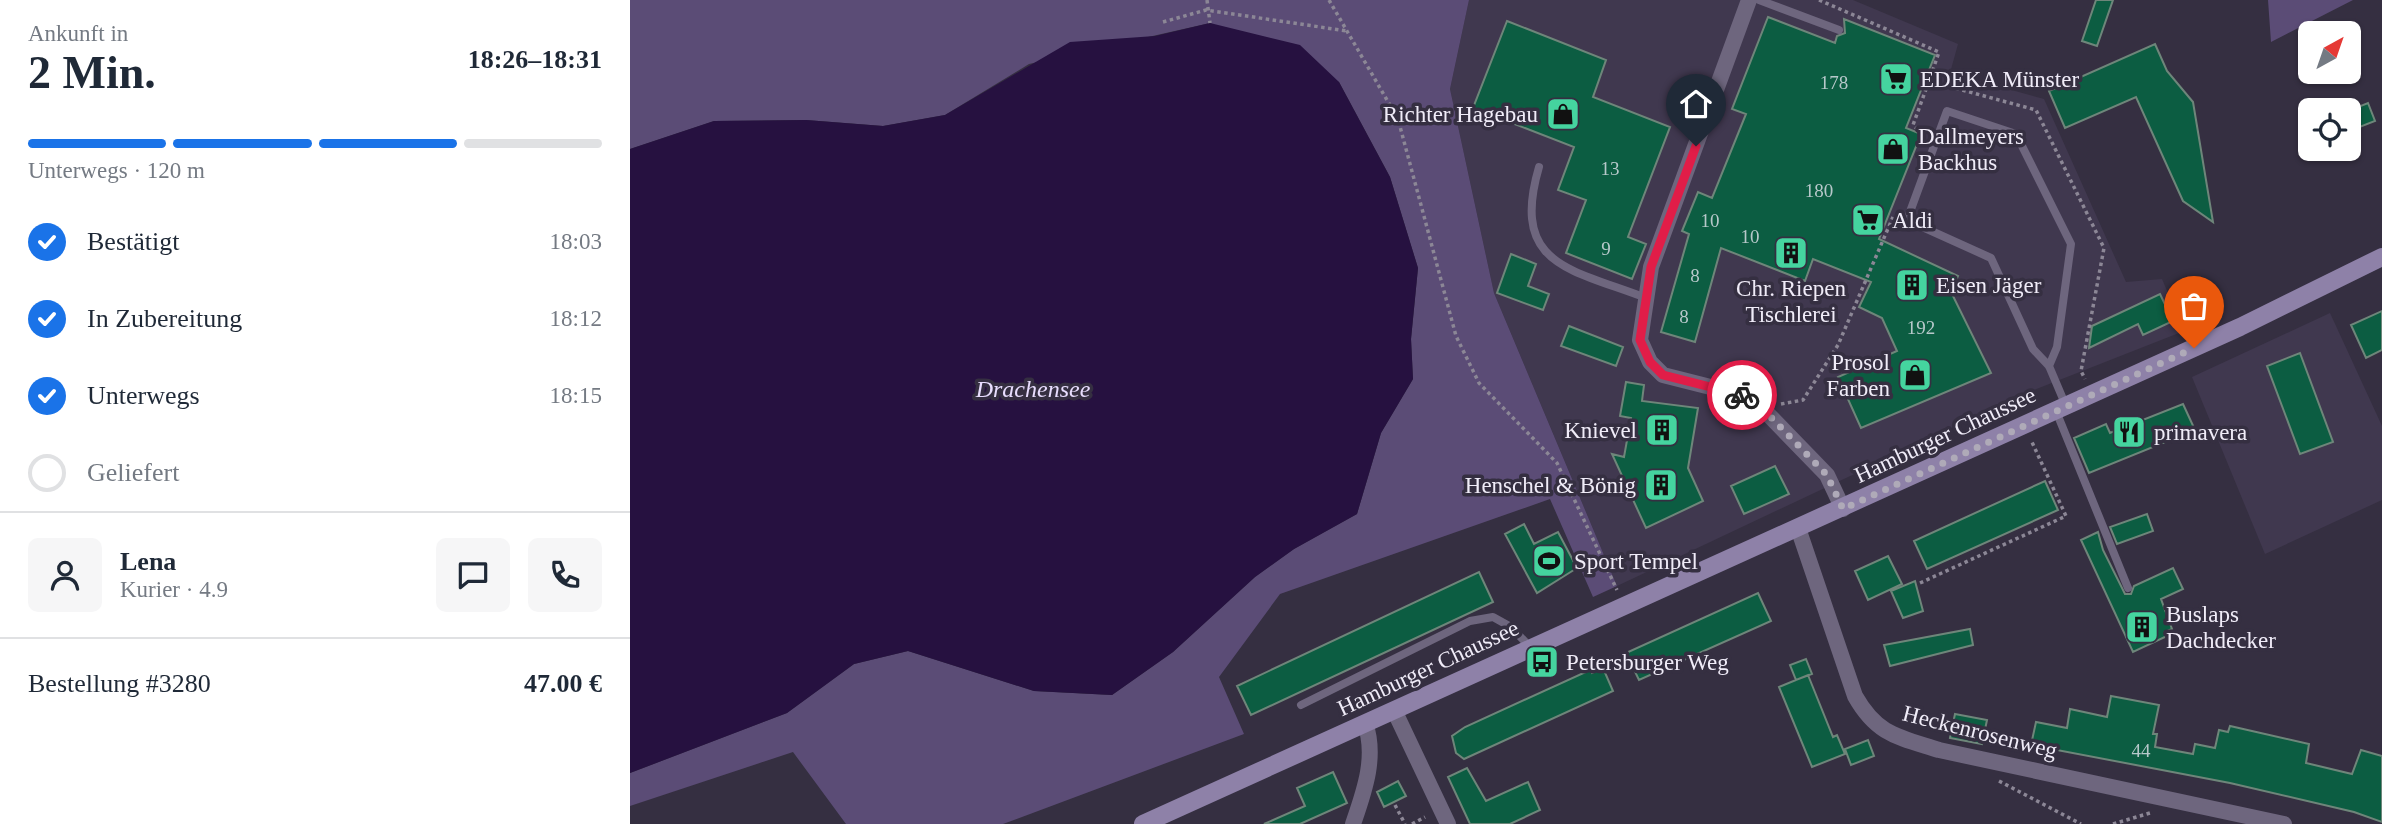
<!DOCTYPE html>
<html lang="de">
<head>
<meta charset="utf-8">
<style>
	body { margin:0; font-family:"Times New Roman",serif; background:#f6f6f7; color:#1f2937; height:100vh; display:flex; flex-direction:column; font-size:26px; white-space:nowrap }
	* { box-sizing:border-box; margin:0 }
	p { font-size:23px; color:#747a83 }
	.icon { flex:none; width:38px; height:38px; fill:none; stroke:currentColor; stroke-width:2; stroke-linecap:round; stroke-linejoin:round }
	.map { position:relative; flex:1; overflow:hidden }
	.side { display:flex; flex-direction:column; background:#fff; width:630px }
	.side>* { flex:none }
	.needle { width:46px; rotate:40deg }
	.buttons { position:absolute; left:1668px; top:21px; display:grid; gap:14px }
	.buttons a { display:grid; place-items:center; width:63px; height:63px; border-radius:10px; background:#fff; box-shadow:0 2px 5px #0004; font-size:35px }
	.pin { position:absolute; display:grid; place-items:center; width:60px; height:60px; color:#fff; margin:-72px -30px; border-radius:50% 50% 50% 0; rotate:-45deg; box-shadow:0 0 7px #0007 }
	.pin .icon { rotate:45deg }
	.courier { position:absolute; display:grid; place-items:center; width:70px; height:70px; margin:-35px; border:5px solid #e11d48; border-radius:50%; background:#fff; color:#222; box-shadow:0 2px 9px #0007 }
	.head em { font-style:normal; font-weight:700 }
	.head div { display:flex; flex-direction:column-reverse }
	.head { display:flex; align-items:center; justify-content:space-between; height:119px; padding:0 28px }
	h1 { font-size:46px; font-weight:700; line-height:52px }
	.bar { display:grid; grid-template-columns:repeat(4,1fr); gap:10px 7px; align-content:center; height:84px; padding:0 28px }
	.bar i { height:9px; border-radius:5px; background:#e0e1e3 }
	.bar .on { background:#1a73e8 }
	.bar p { grid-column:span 4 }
	.line { display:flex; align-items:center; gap:18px; padding:0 28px; border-top:2px solid #e0e1e3 }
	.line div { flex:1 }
	.round { display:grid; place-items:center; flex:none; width:74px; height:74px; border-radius:10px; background:#f6f6f7 }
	ol { padding:0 28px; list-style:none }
	li { display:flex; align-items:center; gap:21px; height:77px }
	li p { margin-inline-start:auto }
	li .icon { padding:7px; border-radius:50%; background:#1a73e8; color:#fff; stroke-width:4 }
	li:last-child { color:#747a83 }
	li i { width:38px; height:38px; border:4px solid #e0e1e3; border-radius:50% }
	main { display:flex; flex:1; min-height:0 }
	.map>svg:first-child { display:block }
</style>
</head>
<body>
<main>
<section class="side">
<div class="head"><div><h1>2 Min.</h1><p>Ankunft in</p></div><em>18:26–18:31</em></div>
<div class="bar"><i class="on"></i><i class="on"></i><i class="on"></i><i></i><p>Unterwegs · 120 m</p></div>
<ol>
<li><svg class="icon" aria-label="check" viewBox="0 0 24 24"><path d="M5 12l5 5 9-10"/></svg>Bestätigt<p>18:03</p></li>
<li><svg class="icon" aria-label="check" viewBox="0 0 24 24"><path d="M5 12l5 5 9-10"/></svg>In Zubereitung<p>18:12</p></li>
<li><svg class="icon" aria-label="check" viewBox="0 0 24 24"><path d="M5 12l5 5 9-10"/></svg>Unterwegs<p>18:15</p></li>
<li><i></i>Geliefert</li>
</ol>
<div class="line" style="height:126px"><a class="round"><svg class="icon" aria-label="person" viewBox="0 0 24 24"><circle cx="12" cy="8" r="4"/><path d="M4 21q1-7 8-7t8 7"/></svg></a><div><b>Lena</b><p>Kurier · 4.9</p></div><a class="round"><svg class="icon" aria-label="chat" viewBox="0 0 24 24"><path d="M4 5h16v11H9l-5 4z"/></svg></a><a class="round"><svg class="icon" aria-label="phone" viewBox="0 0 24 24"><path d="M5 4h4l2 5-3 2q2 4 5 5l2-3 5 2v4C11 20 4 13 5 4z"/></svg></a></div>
<div class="line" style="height:91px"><div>Bestellung #3280</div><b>47.00 €</b></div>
</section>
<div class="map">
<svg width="1752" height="824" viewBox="0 0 1752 824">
	<rect width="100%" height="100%" fill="#352f41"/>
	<path fill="#40384f" d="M839 0H1223L1328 44 1320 73 1414 99 1496 282 1532 279 1554 331 1394 394 987 586 864 293 820 89Z
		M1700 313 1752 426V500L1635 554 1562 377Z"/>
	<path fill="#5b4c76" d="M0 0H839L820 89 864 293 987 586 963 597 920 499 650 594 589 677 614 734 373 824H216L163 752 0 806V773L157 713 224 664 278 651 404 691 482 695 543 652 625 577 664 549 727 514 751 433 783 379 781 339 788 268 760 177 709 82 580 23 399 64 315 115 253 126 176 120 84 121 0 149Z
		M1638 0H1723L1641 42Z"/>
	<path fill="#261140" d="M580 23 670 45 709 82 760 177 788 268 781 339 783 379 751 433 727 514 664 549 625 577 543 652 482 695 404 691 278 651 224 664 157 713 0 773V149L84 121 176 120 253 126 315 115 440 42 525 36Z"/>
	<path fill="#0c5d42" stroke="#6e867a" stroke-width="2" d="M1466 0H1483L1467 46 1452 41Z
		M1138 17 1205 43 1207 36 1215 33 1214 19 1305 55 1276 128 1291 134 1249 239 1328 276 1321 292 1361 373 1231 428 1208 377 1267 351 1252 318 1229 307 1241 282 1183 259 1175 281 1091 248 1065 342 1031 332 1059 234 1052 231 1068 192 1082 198 1116 114 1102 109Z
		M877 21 976 60 963 97 1040 127 998 237 1016 244 1002 279 936 253 956 200 928 190 944 147 843 108Z
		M1525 44 1537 71 1563 102 1583 222 1553 201 1506 97 1435 128 1419 91Z
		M1738 103 1745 121 1722 130 1718 111Z
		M881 254 906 264 898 286 919 294 913 310 867 293Z
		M1530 294 1543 321 1513 335 1508 324 1459 348 1462 326Z
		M1752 311V350L1736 358 1721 325Z
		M939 326 993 347 986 366 931 346Z
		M1670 353 1703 442 1670 454 1637 366Z
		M996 382 1014 385 1012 401 1068 408 1058 468 1073 501 1016 528 982 454 994 457 1001 418 990 416Z
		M1553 404 1565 430 1459 473 1444 438 1476 424 1480 433Z
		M1145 466 1159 494 1114 514 1101 486Z
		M1415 481 1428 510 1297 569 1284 541Z
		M1517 514 1523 531 1487 544 1480 527Z
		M894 524 904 544 928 532 947 568 907 593 875 534Z
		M1468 532 1473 550 1495 594H1501L1504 586 1543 568 1553 589 1531 599 1542 629 1535 632 1537 636 1503 652 1451 540Z
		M1258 556 1272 584 1238 600 1225 571Z
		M849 572 863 602 621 715 607 686Z
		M1285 581 1293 611 1273 618 1261 591Z
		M1128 593 1141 621 1009 680 996 653Z
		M1340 629 1343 645 1260 666 1254 645Z
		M1176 659 1182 674 1166 680 1160 665Z
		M973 668 983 691 834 759 826 753 822 736 835 727 960 670 962 673Z
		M1178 675 1203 737 1207 735 1215 754 1182 767 1149 687Z
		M1481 696 1529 705 1523 734H1527L1525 747 1563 754 1565 744 1585 748 1589 730 1598 732 1600 726 1679 744 1676 763 1722 774 1731 750 1752 756V822L1724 812 1600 783 1401 745 1406 722 1437 728 1440 709 1477 717Z
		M1325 714 1357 720 1352 744 1320 738Z
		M1238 740 1244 756 1221 765 1215 749Z
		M837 768 856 801 898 782 910 810 880 824H840L818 777Z
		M703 772 717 803 670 824H634L675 806 667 788Z
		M768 781 776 796 754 807 747 792Z"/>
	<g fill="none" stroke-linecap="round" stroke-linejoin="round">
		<path stroke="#8c8796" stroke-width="3.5" stroke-dasharray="3.5 3.5" stroke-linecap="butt" d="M577 0 580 23
			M699 0 768 119 826 336 849 383 927 463 987 590
			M1189 0 1309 52 1299 81 1406 110 1474 248 1451 371 1455 379
			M533 22 576 10 717 31
			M1293 134 1283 125 1299 81
			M1151 404 1173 400 1208 345 1263 217
			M1290 583 1436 516 1401 440
			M1369 781 1451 824
			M765 805 775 824
			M782 824 795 817
			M1483 824 1520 813"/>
		<path stroke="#6e667e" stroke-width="8" d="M1129 0 1209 30
			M909 167C880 266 941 269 1016 298
			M1419 366 1427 347 1441 244 1386 134 1317 111 1277 220 1361 258 1403 349 1419 366 1436 406
			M1426 411 1498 588
			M671 705 840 621 863 617 881 627 901 648"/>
		<path stroke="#6e667e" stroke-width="16" d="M1119 0 1021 267 1010 340 1020 362 1033 375 1112 395 1131 407 1197 475 1213 509
			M1168 528 1225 696C1247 735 1268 737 1309 750L1654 824
			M764 710 818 824
			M723 824C734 792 747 757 735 723"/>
		<path stroke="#8e81a8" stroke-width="18" d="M513 824 1610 327 1752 257"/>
	</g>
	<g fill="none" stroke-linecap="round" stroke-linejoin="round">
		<path stroke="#afaab8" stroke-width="7" stroke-dasharray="0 12.6" d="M1112 395 1131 407 1197 475 1213 509 1564 348"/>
		<path stroke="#e11d48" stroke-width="9" d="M1066 146 1021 267 1010 340 1020 362 1033 375 1112 395"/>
	</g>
	<defs>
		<symbol id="supermarket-square" viewBox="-11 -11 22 22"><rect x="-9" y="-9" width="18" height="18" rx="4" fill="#45d49f" stroke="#352f41"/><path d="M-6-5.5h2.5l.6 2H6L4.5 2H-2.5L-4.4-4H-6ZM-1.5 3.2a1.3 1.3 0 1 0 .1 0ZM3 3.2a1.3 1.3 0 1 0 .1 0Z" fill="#111"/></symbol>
		<symbol id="shop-square" viewBox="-11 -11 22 22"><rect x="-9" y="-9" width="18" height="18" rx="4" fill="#45d49f" stroke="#352f41"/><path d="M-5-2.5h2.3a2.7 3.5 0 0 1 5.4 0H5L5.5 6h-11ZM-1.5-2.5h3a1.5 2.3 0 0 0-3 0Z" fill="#111"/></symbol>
		<symbol id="building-square" viewBox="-11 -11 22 22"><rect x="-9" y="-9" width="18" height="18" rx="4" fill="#45d49f" stroke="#352f41"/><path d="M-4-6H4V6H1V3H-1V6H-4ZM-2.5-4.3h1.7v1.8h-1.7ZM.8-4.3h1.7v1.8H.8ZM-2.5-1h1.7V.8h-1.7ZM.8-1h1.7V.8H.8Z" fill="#111"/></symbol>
		<symbol id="restaurant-square" viewBox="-11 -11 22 22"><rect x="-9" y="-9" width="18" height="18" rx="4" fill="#45d49f" stroke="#352f41"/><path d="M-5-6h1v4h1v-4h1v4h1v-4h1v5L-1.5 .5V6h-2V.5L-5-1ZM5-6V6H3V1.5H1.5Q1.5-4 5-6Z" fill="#111"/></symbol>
		<symbol id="stadium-square" viewBox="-11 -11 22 22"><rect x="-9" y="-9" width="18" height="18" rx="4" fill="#45d49f" stroke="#352f41"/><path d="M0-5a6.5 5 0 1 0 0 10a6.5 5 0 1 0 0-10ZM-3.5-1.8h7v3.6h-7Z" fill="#111"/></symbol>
		<symbol id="bus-square" viewBox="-11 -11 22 22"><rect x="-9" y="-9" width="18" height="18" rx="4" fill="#45d49f" stroke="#352f41"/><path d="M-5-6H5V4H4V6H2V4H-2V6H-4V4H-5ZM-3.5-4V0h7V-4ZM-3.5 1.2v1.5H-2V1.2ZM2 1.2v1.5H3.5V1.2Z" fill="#111"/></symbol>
	</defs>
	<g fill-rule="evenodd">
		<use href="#supermarket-square" x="1247" y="60" width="38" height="38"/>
		<use href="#shop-square" x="914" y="95" width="38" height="38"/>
		<use href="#shop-square" x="1244" y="130" width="38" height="38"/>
		<use href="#supermarket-square" x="1219" y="201" width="38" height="38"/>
		<use href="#building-square" x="1142" y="234" width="38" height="38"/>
		<use href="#building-square" x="1263" y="266" width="38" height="38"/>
		<use href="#shop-square" x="1266" y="356" width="38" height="38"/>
		<use href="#building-square" x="1013" y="411" width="38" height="38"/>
		<use href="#restaurant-square" x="1480" y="413" width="38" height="38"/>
		<use href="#building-square" x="1012" y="466" width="38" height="38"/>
		<use href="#stadium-square" x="900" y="542" width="38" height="38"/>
		<use href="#building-square" x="1493" y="608" width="38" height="38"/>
		<use href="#bus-square" x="893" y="643" width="38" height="38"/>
	</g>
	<g text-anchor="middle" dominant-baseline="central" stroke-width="7" stroke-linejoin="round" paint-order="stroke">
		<g font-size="19" fill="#b7c8ca">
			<text x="1204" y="82">178</text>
			<text x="980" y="168">13</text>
			<text x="1189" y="190">180</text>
			<text x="1080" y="220">10</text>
			<text x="1120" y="236">10</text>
			<text x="976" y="248">9</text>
			<text x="1065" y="275">8</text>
			<text x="1054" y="316">8</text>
			<text x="1291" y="327">192</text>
			<text x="1511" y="750">44</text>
		</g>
		<g font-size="23" fill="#f0ecf8" stroke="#352f41" text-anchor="start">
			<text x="1290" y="79">EDEKA Münster</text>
			<text x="908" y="114" text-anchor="end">Richter Hagebau</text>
			<text x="1288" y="136">Dallmeyers<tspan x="1288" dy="26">Backhus</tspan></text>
			<text x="1262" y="220">Aldi</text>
			<text x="1306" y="285">Eisen Jäger</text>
			<text x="1161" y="288" text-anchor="middle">Chr. Riepen<tspan x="1161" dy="26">Tischlerei</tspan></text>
			<text x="1260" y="362" text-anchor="end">Prosol<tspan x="1260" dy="26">Farben</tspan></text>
			<text x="1007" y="430" text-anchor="end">Knievel</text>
			<text x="1524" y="432">primavera</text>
			<text x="1006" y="485" text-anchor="end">Henschel &amp; Bönig</text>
			<text x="944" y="561">Sport Tempel</text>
			<text x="1536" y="614">Buslaps<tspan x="1536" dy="26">Dachdecker</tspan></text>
			<text x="936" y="662">Petersburger Weg</text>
		</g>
		<g font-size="23" fill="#f0ecf8" stroke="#352f41">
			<text transform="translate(1315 435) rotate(-25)">Hamburger Chaussee</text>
			<text transform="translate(798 668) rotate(-25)">Hamburger Chaussee</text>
			<text transform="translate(1350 732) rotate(14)">Heckenrosenweg</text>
		</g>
		<g font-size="24" font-style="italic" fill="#e8ddfe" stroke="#352f41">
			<text x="403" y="389">Drachensee</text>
		</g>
	</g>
</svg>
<div class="buttons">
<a><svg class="needle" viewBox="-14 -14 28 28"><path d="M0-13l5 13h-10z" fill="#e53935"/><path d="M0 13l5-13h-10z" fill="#747a83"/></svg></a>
<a><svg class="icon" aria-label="locate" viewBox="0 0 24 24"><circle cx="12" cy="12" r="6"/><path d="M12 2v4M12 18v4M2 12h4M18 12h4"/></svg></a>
</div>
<div class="pin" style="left:1564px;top:348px;background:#ea580c"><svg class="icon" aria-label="bag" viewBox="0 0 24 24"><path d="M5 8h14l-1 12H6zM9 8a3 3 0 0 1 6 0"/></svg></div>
<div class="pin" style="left:1066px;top:146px;background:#1f2937"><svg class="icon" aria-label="home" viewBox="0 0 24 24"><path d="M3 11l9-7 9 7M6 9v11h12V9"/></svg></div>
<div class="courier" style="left:1112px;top:395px"><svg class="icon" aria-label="bike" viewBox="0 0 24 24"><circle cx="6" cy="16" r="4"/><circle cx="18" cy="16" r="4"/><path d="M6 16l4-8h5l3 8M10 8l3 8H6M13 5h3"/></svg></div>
</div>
</main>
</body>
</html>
